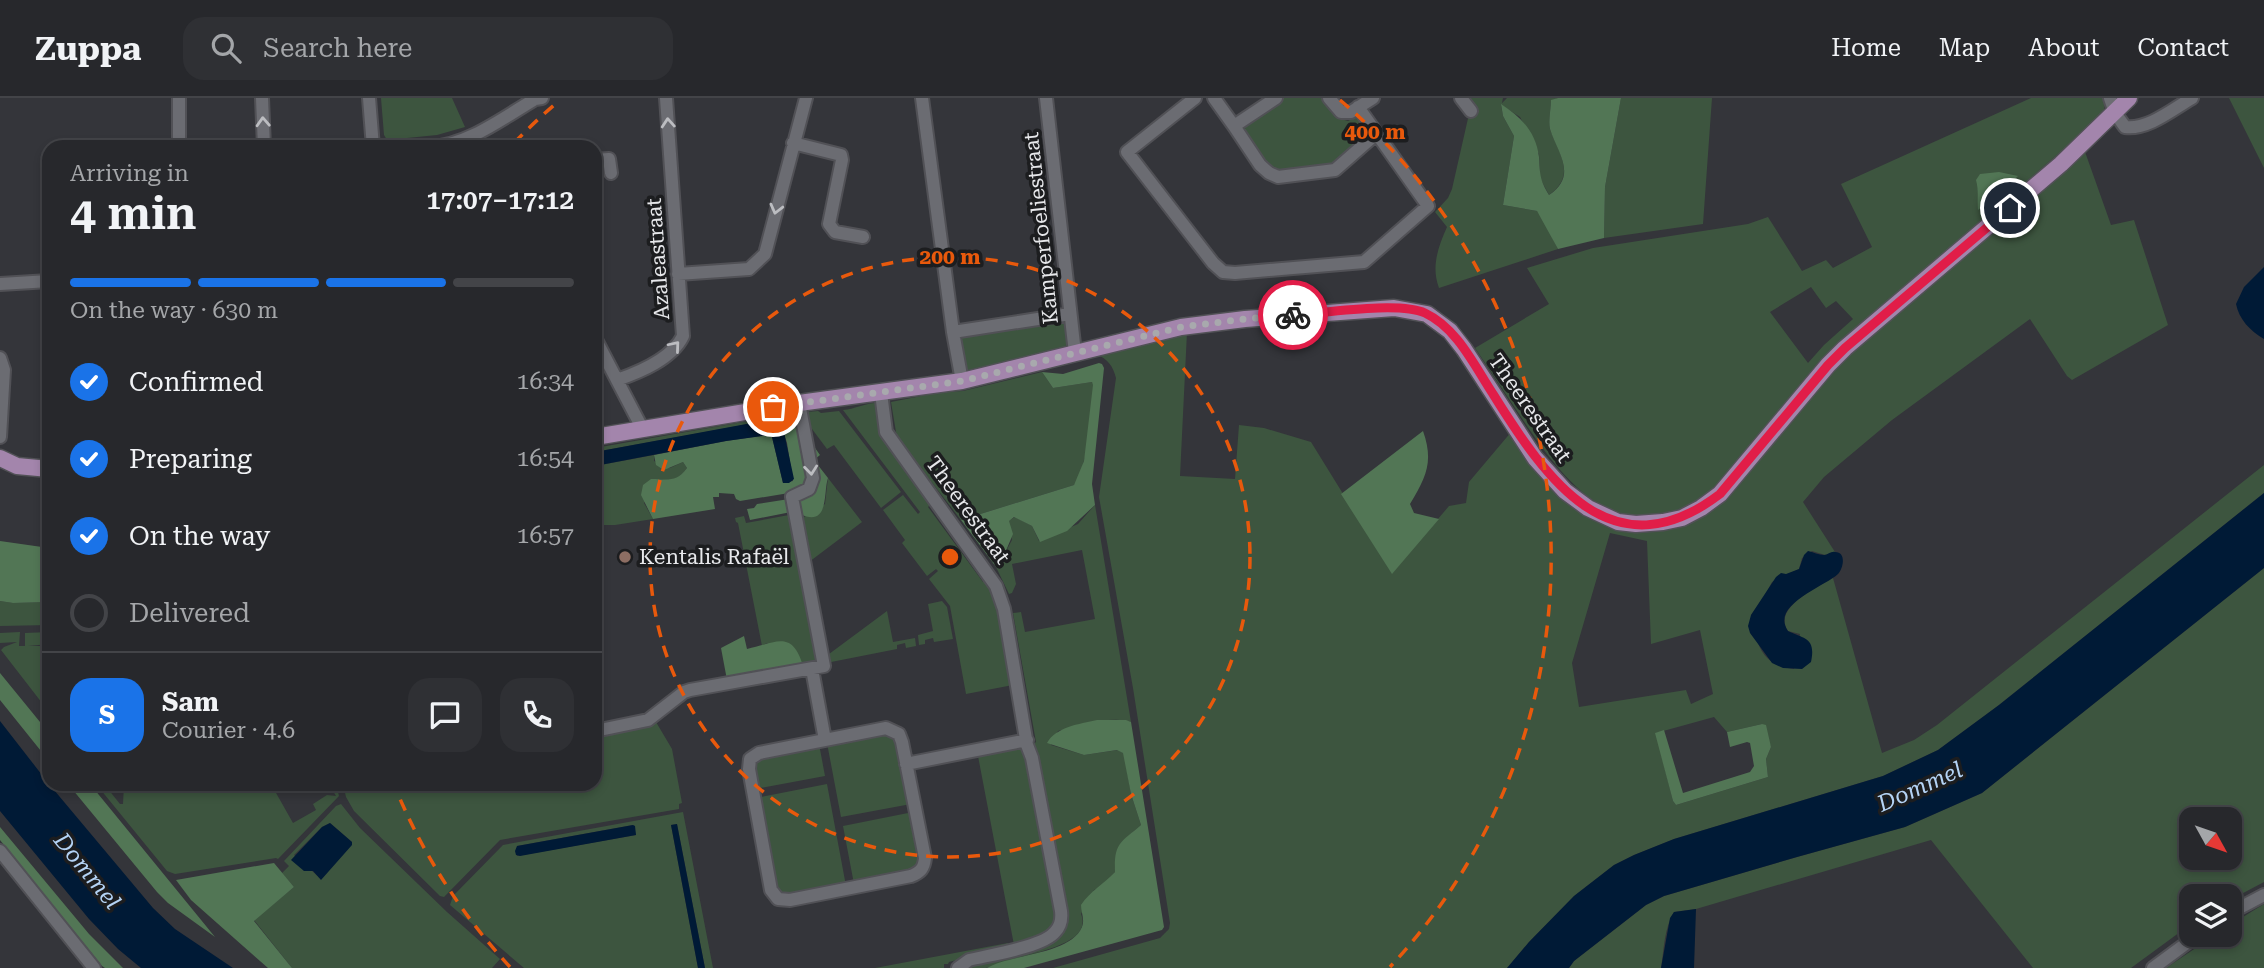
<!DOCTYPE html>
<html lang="en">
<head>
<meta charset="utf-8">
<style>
	body { margin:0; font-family:"Roboto Serif",serif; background:#2f3034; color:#f1f3f6; height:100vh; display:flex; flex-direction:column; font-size:26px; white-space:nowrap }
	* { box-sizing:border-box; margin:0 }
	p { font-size:23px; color:#a4a6a9 }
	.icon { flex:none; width:38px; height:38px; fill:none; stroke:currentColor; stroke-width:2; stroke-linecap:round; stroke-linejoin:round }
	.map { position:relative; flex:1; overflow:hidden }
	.sheet { position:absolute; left:42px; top:42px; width:560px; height:651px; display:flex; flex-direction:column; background:#27282c; border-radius:21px; box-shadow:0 4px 10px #0003,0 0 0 2px #434448 }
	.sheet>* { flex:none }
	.needle { width:46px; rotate:130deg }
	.fabs { position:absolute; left:2179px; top:709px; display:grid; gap:14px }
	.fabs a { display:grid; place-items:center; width:63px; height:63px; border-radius:14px; background:#27282c; box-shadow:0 4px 10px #0003,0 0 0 2px #434448; font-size:35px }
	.pin { position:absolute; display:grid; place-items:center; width:60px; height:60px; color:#fff; margin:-30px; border:4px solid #fff; border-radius:50%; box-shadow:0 2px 7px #0007 }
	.courier { position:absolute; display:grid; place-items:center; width:70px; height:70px; margin:-35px; border:5px solid #e11d48; border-radius:50%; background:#fff; color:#222; box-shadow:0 2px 9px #0007 }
	.headline em { font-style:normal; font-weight:600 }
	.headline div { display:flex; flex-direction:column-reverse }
	.headline { display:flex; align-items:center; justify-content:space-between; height:119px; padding:0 28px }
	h1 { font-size:46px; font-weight:600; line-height:52px }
	.bar { display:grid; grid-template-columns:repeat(4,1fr); gap:10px 7px; align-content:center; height:84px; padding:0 28px }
	.bar i { height:9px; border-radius:5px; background:#434448 }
	.bar .on { background:#1a73e8 }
	.bar p { grid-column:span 4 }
	.line { display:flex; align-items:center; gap:18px; padding:0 28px; border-top:2px solid #434448 }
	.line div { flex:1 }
	.round { display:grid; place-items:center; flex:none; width:74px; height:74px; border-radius:21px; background:#2f3034 }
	ol { padding:0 28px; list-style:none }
	li { display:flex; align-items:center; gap:21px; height:77px }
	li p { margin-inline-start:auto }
	li .icon { padding:7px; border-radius:50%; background:#1a73e8; color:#fff; stroke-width:4 }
	li:last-child { color:#a4a6a9 }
	li i { width:38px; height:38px; border:4px solid #434448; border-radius:50% }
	header { display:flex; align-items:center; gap:42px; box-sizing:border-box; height:98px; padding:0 35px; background:#27282c; border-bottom:2px solid #434448 }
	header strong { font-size:33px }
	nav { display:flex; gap:38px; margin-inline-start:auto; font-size:24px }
	.search { width:490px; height:63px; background:#2f3034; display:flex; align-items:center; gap:18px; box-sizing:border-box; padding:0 24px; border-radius:21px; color:#a4a6a9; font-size:26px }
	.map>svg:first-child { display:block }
</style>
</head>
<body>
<header>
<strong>Zuppa</strong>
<div class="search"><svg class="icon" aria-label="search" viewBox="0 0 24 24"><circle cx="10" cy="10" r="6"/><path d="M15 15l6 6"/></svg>Search here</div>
<nav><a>Home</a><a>Map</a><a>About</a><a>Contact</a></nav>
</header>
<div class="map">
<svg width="2264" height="870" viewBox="0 0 2264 870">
	<rect width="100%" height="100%" fill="#34353a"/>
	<path fill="#3d553f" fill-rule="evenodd" d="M381 0H452L465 29 437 37 387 42 384 37Z
		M1280 0H1324L1341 21 1348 23 1357 18 1371 36 1332 68 1272 73 1239 30Z
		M1468 0H1503L1502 5 1507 0H1558L1551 3C1551 11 1548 23 1550 31 1559 56 1577 77 1549 97L1540 80 1539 56 1520 19 1501 7 1503 18 1514 38 1503 107 1537 113 1543 121 1558 151 1439 190C1431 169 1438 149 1447 129L1435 114 1448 100 1452 91 1469 16Z
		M1621 0H1712L1703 126 1604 140 1605 89Z
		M2031 0H2105C2106 11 2102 17 2095 24L1858 229 1702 405C1615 447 1568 389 1523 322 1507 298 1491 274 1475 250L1549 206 1527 170 1593 150 1748 126 1768 119 1802 173 1826 162 1833 170 1872 149 1841 86ZM1811 189 1826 210 1836 203 1853 221 1824 247 1808 265 1770 214Z
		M2229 0H2264V70Z
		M2084 51 2111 127 2134 122 2168 227 2072 282 2067 278 2030 221 1892 322 1824 379 1803 404 1835 454 1825 457 1812 453 1802 460 1799 471 1772 484 1764 499 1751 517C1758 547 1759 566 1794 571L1800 536 1788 533C1772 510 1817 489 1833 480L1882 655 1914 642 1937 627 2264 367V395L1999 607 1938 652 1883 678 1674 741 1634 757 1614 767 1574 798 1529 844 1507 870H1053L1160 840 1169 831 1170 825 1133 590 1099 399 1116 280C1113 268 1108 261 1096 256L1187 234 1180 378 1235 381 1239 327 1264 330 1311 344 1392 475 1449 408 1466 405 1469 384 1512 333 1557 391 1659 432C1675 431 1686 428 1700 419L1836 265ZM1610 435 1647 443 1651 546 1700 532 1713 596 1691 606 1686 592 1579 609 1572 565ZM1714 619 1727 634 1762 626 1771 649 1766 661 1768 679 1676 707 1673 703 1656 635Z
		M1061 222 1067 227 1068 241 1065 251 968 272 966 270 960 241 963 237Z
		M1042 274 1053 290 1092 284 1094 287C1091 313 1089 367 1074 387L961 422 897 340 891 304 941 294 963 293Z
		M874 305 878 307 933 404 928 409 983 484 989 482 996 500 1013 587 966 596 950 508 929 481 938 473 936 471 927 478 902 445 905 442 883 412 903 397 918 416 920 414 843 312C855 311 863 306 874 305Z
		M818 313 821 315 839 313 901 394 881 410 834 347 827 351 809 327 807 314Z
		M777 318 776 321 595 354V350Z
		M654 357V363L670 370 683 364 687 370C679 381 672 384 659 381L644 405 653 421 615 427H595V368Z
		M828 380 862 424 809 464 800 416 804 419 825 406Z
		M1095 407 1131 624C1111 617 1078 628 1058 633L1051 647 1084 657 1118 652 1124 655 1131 696 1141 727 1126 740 1115 774 1104 787 1094 792 1081 816C1093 845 1036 854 1017 860 1007 863 995 868 986 870 980 870 971 870 964 870L1060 834 1031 648 1036 644 1013 515 1021 514 1025 534 1095 521 1082 452 1012 466 1016 486 1012 495 1009 496 996 469 1004 464 1005 455 1012 442 1008 423 1015 419 1032 428 1039 443 1078 426Z
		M789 417 817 567 806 569 767 545 762 548 738 425 736 424 735 420 744 418 746 425Z
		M2264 470V784L2230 802V798H2191V826L2131 870H2033L1931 742 1696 811 1674 814C1664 830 1664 852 1661 870H1569L1574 863 1646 807 1664 798 1797 759 1905 729 1982 695ZM2191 721H2230V760H2191Z
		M0 503 13 505 49 504V527L0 528Z
		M942 503 947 509 953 541 934 544 933 540 925 542V546L919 547 918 537 933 533 928 506Z
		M887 513 893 544 915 540 916 548 906 550 905 545 897 547V551L826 565 825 559Z
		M20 534 19 548H25V535L49 534V546L28 548H45L49 554V614L1 552 4 549 17 544 0 545V535Z
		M656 624 672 651 682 705 679 706V711L500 742 444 799 440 798 354 713 346 699 343 686H595V638Z
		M881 634 894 638 905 674 902 680 905 694 910 696 911 706 841 719 827 645Z
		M819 646 825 678 755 691 752 663 787 652 792 656 806 653 809 648Z
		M1024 649 1057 815C1052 839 1034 841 1014 847L978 658Z
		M96 686H104L120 706H123L124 686H271L293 725 316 712 313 706 327 697 336 698 329 686H336L339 698 278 761 276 760 175 776 167 773Z
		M827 686 846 788 788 799 777 795 770 771C777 756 767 751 764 740 761 727 759 713 756 700Z
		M341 706 360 730 447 814 500 861 492 870H292L254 822 294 789 282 775 289 768 284 763 336 708ZM330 725 352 744 351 746 321 781 294 757 322 729Z
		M683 714 713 870H705L677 726 671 727 698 870H524L450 807 453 798 503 747ZM633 727 636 737 517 758V748Z
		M913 714 922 759 917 772 884 781 880 777 865 780 861 785 854 786 843 728Z
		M2264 806V870H2166L2215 837 2230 836V827Z
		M1008 845V848L949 864 948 866H944V870H875Z"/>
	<path fill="#527655" d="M1558 0H1621L1605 89 1604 140 1558 151 1537 113 1503 107 1514 38 1503 18 1501 6C1521 19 1536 34 1539 59 1540 77 1540 82 1549 97 1578 77 1558 56 1550 31 1548 23 1551 11 1551 2Z
		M1999 74 2018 78 1978 112C1977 101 1979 93 1976 82L1980 76Z
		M1099 265 1102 266 1104 270 1092 386 1095 407 1067 433 1040 444 1032 428 1014 419 1009 423 1013 436 1005 455 1004 464 996 469 961 422 1074 387 1084 363 1093 287 1092 284 1053 290 1042 274 1063 276Z
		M790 316 796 319 810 380 807 386 789 395 740 403 736 401 734 396 719 395V399H713L715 411 653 421 641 397 643 387 651 381C667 381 676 385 687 370L683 364 664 372 656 367 654 357 726 343 768 337 772 339 783 385 793 383 787 345 780 323 776 321 777 318Z
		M1423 333C1434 364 1426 379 1410 406L1414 415 1439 421 1392 476 1341 396Z
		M813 347 820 357 814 362 828 380C823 394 830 430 800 416V402L804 398Z
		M789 401 791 414 750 422 747 411 754 410 757 406Z
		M0 443 49 450V504L13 505 0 503Z
		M744 538 747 551C776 545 792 531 803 568L727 582 721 550Z
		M0 575 49 635V663L0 602Z
		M1097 622H1126L1131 624 1164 829 1162 832 1024 870H987C1010 856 1070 857 1082 829 1085 822 1081 814 1081 807 1090 793 1104 786 1115 774 1114 745 1120 745 1141 727L1131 696 1123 655 1117 652 1084 657 1047 645C1056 629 1079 626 1097 622Z
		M1762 626 1766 627 1771 649 1766 661 1768 679 1676 707 1673 703 1655 635 1664 632 1683 695 1750 674 1754 668 1750 645 1747 644 1730 649 1727 634Z
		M68 686H90L215 839 168 805 157 794Z
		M0 729 89 836 123 870H105L102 868 0 742Z
		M274 765 294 789 254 823 292 870H268L191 802 176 782Z"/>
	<path fill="#001a36" d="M2264 169V241C2250 233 2239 221 2236 206L2244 189Z
		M773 321 782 325 794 381 789 385H783L772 339 769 337 726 343 595 368V354Z
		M2264 395V470L1982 695 1905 729 1797 759 1664 798 1646 807 1574 863 1569 870H1507L1529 844 1574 798 1614 767 1634 757 1674 741 1883 678 1938 652 1999 607Z
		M1808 453C1813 454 1819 457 1824 457 1828 457 1831 453 1835 454 1847 454 1843 471 1838 476 1824 489 1770 507 1788 533 1805 541 1816 540 1811 564L1802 571 1783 570 1772 565 1750 535 1748 528 1751 517 1776 479 1781 475 1786 476 1799 471 1804 457Z
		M0 623 49 686 153 810 175 831 233 870H141L118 851 89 821 0 713Z
		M330 725 352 744V747L321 782 313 773H304L291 762 322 729Z
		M677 726 705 870H698L671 727Z
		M633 727 635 728 636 737 520 758 516 757 515 753 517 748Z
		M1696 811 1694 870H1661L1670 820 1674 814Z"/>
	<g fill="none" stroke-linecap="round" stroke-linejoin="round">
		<defs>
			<path id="minor" d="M179 0V49
				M262 0 264 49
				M369 0 373 49
				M922 0 953 234 962 283
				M1046 0 1075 255
				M1195 0 1127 54 1213 165 1223 174 1235 175 1364 164 1428 108 1358 9
				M1214 0 1234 28 1276 0
				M1329 0 1341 14H1351L1373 0
				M1461 0 1471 13
				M2110 0 2115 15 2125 29C2148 32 2173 11 2192 0
				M1234 28 1260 67 1269 75 1278 79 1335 72 1376 36
				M793 45 841 57 842 62 829 126 835 134 863 139
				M431 49C468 47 503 20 535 1L542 0
				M595 62 609 61 611 75
				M678 176 749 171 765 156 806 0
				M0 186 49 183
				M953 234 1070 216
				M595 240 642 330
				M0 260 4 272 0 339
				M617 282C640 274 672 261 683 238L666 0
				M881 295 886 334 996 488 1004 511 1027 647 1032 660 1061 813C1062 821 1061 828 1055 834 1043 849 989 857 969 862L958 870
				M812 571 825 642
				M886 630 899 636 902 644 925 760C924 770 921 774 911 778L790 802 778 801 771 792 749 671 750 661 759 655Z
				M595 633 648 622 684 594 690 592 824 568 792 399 809 391 813 380 799 305
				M906 666 1027 642
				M0 753 94 870
				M2230 815 2264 797
				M2153 870 2199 836"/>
			<path id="major" d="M595 339 799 305 962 283 1181 229 1245 221 1394 210 1427 216 1450 233 1464 251 1535 360 1565 393 1588 410 1618 424 1636 426 1663 424 1682 420 1701 410 1720 396 1828 267 1845 250 2061 66 2129 0
				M0 360 17 368 49 371"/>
		</defs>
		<use href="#minor" stroke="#515156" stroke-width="16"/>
		<use href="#major" stroke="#515156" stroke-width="19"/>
		<use href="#minor" stroke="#6b6c72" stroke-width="12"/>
		<use href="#major" stroke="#a385ac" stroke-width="16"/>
	</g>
	<defs><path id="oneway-chevron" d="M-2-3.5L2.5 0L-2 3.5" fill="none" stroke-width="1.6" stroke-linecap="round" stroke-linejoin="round" transform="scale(1.75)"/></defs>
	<g stroke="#bcbdc1">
		<use href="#oneway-chevron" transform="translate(263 24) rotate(-93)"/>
		<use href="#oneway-chevron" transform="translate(668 25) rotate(-94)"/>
		<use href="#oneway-chevron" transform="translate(776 111) rotate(104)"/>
		<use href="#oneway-chevron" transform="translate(675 248) rotate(-50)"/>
		<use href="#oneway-chevron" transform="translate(811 372) rotate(84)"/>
	</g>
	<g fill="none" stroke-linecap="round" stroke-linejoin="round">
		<path stroke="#a8a9ad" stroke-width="7" stroke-dasharray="0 12.6" d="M773 309 962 283 1181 229 1245 221 1293 217"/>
		<path stroke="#e11d48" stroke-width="9" d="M1293 217C1324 215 1399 203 1425 215 1457 230 1474 267 1493 296 1546 381 1612 478 1720 396L1828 267 1845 250 2010 110"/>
	</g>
	<g fill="none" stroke="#e8590c" stroke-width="3.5" stroke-dasharray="12 9">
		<circle cx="950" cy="459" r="300"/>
		<path d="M510 869A601 601 0 0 1 395 689M514 45A601 601 0 0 1 560 2M1340 2A601 601 0 0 1 1390 869"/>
	</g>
	<circle fill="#8d6e63" stroke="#1c1d1f" stroke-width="2.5" cx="625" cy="459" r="7"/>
	<g text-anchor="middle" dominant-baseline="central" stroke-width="7" stroke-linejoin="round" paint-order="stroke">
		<g font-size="21" fill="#e7e8eb" stroke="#1c1d1f">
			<text transform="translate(1041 130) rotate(-96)">Kamperfoeliestraat</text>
			<text transform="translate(658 161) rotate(-94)">Azaleastraat</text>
			<text transform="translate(1530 310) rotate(55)">Theerestraat</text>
			<text transform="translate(968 412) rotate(54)">Theerestraat</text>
		</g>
		<g font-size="21" fill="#e7e8eb" stroke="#1c1d1f" text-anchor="start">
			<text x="639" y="459">Kentalis Rafaël</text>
		</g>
		<g font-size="23" font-style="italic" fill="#b4d3f5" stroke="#1c1d1f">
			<text transform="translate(1920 689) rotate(-24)">Dommel</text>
			<text transform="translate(87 773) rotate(51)">Dommel</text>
		</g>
	</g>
	<circle cx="950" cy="459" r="10" fill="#e8590c" stroke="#1c1d1f" stroke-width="3.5"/>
	<g font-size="21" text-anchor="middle" font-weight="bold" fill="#e8590c" stroke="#1c1d1f" stroke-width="7" stroke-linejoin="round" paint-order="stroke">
		<text x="1375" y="41">400 m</text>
		<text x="950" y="166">200 m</text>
	</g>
</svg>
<div class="fabs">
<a><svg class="needle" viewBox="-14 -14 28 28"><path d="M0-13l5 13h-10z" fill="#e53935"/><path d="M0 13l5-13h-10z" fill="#a4a6a9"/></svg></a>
<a><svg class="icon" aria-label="layers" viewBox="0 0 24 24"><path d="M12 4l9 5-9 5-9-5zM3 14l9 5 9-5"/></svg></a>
</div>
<div class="pin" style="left:773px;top:309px;background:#ea580c"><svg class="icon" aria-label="bag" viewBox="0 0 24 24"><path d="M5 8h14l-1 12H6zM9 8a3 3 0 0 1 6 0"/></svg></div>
<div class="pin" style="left:2010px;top:110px;background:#1f2937"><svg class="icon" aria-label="home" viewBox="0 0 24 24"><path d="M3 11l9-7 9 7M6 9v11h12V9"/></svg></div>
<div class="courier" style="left:1293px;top:217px"><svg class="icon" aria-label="bike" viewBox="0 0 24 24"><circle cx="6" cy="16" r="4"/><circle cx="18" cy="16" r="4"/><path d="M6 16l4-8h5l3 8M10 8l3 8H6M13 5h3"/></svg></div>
<section class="sheet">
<div class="headline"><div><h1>4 min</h1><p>Arriving in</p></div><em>17:07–17:12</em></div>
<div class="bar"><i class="on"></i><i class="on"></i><i class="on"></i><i></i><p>On the way · 630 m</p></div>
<ol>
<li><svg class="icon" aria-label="check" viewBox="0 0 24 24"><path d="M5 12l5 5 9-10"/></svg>Confirmed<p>16:34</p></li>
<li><svg class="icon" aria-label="check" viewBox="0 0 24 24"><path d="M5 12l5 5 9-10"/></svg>Preparing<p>16:54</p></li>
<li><svg class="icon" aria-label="check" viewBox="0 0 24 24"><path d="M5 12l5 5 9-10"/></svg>On the way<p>16:57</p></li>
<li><i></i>Delivered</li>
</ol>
<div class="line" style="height:126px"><b class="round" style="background:#1a73e8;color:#fff">S</b><div><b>Sam</b><p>Courier · 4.6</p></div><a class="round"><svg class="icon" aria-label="chat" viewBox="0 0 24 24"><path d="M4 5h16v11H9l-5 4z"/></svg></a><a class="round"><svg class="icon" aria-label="phone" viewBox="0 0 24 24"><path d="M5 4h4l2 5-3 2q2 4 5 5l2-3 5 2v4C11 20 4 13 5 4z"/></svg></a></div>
</section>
</div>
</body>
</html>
